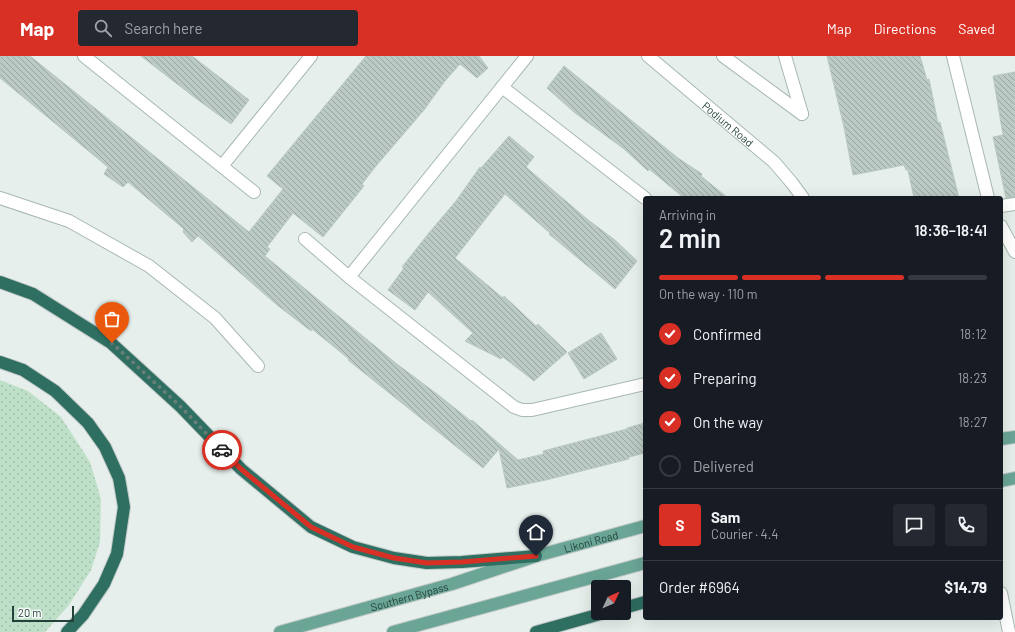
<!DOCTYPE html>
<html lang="en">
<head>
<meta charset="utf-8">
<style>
	body { margin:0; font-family:Barlow,sans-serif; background:#242831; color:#f1f3f6; height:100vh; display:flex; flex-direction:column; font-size:15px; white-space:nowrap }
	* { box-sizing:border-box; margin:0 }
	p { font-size:13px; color:#9ea1a6 }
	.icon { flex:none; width:22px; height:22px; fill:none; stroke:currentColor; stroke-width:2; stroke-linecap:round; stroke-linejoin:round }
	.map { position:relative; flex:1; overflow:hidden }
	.panel { position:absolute; left:643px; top:140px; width:360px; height:424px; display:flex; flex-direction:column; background:#171b24; border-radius:4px; box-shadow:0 4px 16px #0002 }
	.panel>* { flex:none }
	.needle { width:26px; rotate:46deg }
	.buttons { position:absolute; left:591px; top:524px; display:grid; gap:8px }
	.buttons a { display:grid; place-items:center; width:40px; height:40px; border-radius:4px; background:#171b24; box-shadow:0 4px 16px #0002; font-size:20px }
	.scale { position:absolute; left:12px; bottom:10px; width:62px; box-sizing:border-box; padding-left:4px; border:2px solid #24423a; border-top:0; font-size:11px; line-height:14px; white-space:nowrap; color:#24423a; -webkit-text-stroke:3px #f7fbf9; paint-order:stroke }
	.pin { position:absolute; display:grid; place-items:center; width:34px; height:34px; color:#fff; margin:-41px -17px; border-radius:50% 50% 50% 0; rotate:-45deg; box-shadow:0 0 4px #0007 }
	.pin .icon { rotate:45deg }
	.courier { position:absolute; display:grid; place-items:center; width:40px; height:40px; margin:-20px; border:3px solid #d93025; border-radius:50%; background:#fff; color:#222; box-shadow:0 1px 5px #0007 }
	.summary em { font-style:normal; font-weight:600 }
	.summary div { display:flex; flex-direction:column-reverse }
	.summary { display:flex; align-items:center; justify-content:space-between; height:68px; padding:0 16px }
	h1 { font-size:26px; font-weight:600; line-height:30px }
	.bar { display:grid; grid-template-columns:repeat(4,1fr); gap:6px 4px; align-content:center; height:48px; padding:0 16px }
	.bar i { height:5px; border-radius:3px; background:#363941 }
	.bar .on { background:#d93025 }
	.bar p { grid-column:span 4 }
	.line { display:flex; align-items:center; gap:10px; padding:0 16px; border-top:1px solid #363941 }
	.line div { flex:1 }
	.round { display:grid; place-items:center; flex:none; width:42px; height:42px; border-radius:4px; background:#242831 }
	ol { padding:0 16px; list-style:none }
	li { display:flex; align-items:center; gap:12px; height:44px }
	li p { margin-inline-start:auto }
	li .icon { padding:4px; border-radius:50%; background:#d93025; color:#fff; stroke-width:4 }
	li:last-child { color:#9ea1a6 }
	li i { width:22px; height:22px; border:2px solid #363941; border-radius:50% }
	header { display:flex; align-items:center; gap:24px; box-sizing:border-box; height:56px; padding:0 20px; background:#d93025; color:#fff }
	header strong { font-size:19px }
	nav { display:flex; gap:22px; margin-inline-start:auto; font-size:14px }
	.search { width:280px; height:36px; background:#242831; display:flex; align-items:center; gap:10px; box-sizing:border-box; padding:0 14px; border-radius:4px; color:#9ea1a6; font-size:15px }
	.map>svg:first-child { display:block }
</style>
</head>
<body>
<header>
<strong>Map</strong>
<div class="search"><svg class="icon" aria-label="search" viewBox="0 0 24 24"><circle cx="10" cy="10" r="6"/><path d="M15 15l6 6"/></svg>Search here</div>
<nav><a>Map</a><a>Directions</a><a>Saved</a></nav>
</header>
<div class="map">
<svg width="1015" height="576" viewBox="0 0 1015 576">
	<defs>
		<pattern id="grass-dots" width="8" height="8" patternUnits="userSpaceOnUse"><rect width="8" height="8" fill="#bfe0c8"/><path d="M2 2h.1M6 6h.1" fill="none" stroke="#a4c1ad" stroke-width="1.8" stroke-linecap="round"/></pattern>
		<pattern id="building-back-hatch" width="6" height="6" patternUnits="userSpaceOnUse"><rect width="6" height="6" fill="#bbcac4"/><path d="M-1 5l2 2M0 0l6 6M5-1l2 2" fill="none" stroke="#98a6a0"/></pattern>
	</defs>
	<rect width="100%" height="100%" fill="#e6efeb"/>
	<path fill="url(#grass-dots)" d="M0 324 28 335 61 361 90 406 101 443 100 486 91 514 69 549 45 576H0Z"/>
	<path fill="url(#building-back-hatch)" stroke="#b8c9c2" d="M0 0H30L249 176 283 133 267 120 366 0H479L488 12 477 22 460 8 445 25 424 54 376 110 362 128 364 130 323 181 293 157 267 191 270 193 265 200 397 308 437 338 471 365 472 364 518 404 544 398 543 395 627 373V372L645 367V397L629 401V403L546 424 507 432 499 393 483 412 348 304 349 303 312 273 311 275 277 249 198 180 192 186 183 176 184 173 128 126 123 131 104 118 108 111 0 22Z
		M141 0H192L249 44 231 68 194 41Z
		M827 0H920L927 24 929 23 938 67 940 66 959 142H914L908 114H906L904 109 853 119 844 71Z
		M564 10 678 102 702 118 701 120 728 142H684L649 113 648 115 624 93 575 57 547 32Z
		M1015 16V141L1006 142 993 81 1003 79 993 20Z
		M509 80 534 101 526 111 587 163 615 184 637 205 615 233 549 178 550 177 505 138 455 202 503 242 504 240 536 270 538 268 567 296 534 325 503 301 501 303 465 285 473 277 428 236 415 254 388 234 404 212 402 211 428 178 456 145 480 111 481 112Z
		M601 277 617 303 584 323 568 297Z"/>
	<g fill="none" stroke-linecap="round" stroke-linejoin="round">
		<defs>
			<g id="minor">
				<path d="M84 0 254 136"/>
				<path id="s1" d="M648 0 774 106 792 127 803 142"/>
				<path d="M723 0 802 58"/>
				<path d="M785 0 802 58"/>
				<path d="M953 0 988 142"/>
				<path d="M502 31 645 142"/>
				<path d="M222 110 311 0"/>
				<path d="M0 142 69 165 149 210 215 262 258 310"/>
				<path d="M1001 150 1015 148"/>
				<path d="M1001 170 1015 196"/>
				<path d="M305 183 349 221 514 351 522 354H532L645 328"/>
				<path d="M349 221 527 0"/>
				<path d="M1001 537 1009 576"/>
			</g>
			<g id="major">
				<path d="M1001 383 1015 381"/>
				<path d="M1001 425 1015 422"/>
				<path id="s2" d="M280 576 452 528 536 500 645 470"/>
				<path d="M393 576 645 507"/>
			</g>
			<path id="highway" d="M0 226 33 238 111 287 180 350 241 413 311 471 353 491 394 502 427 507 462 506 536 500
				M0 306 23 314 55 335 88 367 105 391 119 422 124 451 117 498 104 528 83 559 67 576
				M624 552 645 546
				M536 576 604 557"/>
		</defs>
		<use href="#minor" stroke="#a8b8b2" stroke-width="14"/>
		<use href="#major" stroke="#c2cac8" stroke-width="14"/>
		<use href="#highway" stroke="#c2cac8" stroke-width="14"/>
		<use href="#minor" stroke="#fff" stroke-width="12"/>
		<use href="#major" stroke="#6aa596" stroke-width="12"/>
		<use href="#highway" stroke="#2f6f62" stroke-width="12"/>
	</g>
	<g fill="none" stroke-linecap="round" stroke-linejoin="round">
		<path stroke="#687f78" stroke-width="4" stroke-dasharray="0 7.2" d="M112 287 180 350 222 394"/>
		<path stroke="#d93025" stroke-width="5" d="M222 394 241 413 311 471 353 491 394 502 427 507 462 506 536 500"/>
	</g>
	<g text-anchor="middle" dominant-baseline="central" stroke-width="3" stroke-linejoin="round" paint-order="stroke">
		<g font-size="11" fill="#24423a" stroke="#f7fbf9">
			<text stroke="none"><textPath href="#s1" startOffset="105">Podium Road</textPath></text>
			<text stroke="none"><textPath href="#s2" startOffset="324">Likoni Road</textPath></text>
			<text stroke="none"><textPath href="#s2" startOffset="134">Southern Bypass</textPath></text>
		</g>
	</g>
</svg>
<div class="buttons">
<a><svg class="needle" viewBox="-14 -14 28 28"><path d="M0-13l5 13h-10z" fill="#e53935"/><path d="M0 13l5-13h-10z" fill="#9ea1a6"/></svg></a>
</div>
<div class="scale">20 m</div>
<div class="pin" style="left:112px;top:287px;background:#ea580c"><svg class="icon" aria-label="bag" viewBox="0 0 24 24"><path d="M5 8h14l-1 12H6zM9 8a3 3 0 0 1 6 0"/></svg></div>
<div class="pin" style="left:536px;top:500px;background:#1f2937"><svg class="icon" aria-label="home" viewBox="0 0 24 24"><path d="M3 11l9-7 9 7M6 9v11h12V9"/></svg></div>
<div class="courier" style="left:222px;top:394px"><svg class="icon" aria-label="car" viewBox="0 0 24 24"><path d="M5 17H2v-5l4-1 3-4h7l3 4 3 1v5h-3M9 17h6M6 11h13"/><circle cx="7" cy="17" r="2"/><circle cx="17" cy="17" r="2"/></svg></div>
<section class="panel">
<div class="summary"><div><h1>2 min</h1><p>Arriving in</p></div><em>18:36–18:41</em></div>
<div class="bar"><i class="on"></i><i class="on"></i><i class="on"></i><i></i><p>On the way · 110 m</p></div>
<ol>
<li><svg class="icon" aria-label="check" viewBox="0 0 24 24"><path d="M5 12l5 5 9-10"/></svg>Confirmed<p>18:12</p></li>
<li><svg class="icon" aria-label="check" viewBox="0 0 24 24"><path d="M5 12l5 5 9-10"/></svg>Preparing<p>18:23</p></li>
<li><svg class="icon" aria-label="check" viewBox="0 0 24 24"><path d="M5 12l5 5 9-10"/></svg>On the way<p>18:27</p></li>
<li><i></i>Delivered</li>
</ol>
<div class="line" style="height:72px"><b class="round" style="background:#d93025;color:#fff">S</b><div><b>Sam</b><p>Courier · 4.4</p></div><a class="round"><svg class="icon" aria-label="chat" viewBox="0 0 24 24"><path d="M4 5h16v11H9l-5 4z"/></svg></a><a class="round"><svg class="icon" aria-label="phone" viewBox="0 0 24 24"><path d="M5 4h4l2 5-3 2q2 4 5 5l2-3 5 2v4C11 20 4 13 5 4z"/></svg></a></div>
<div class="line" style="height:52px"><div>Order #6964</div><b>$14.79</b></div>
</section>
</div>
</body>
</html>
